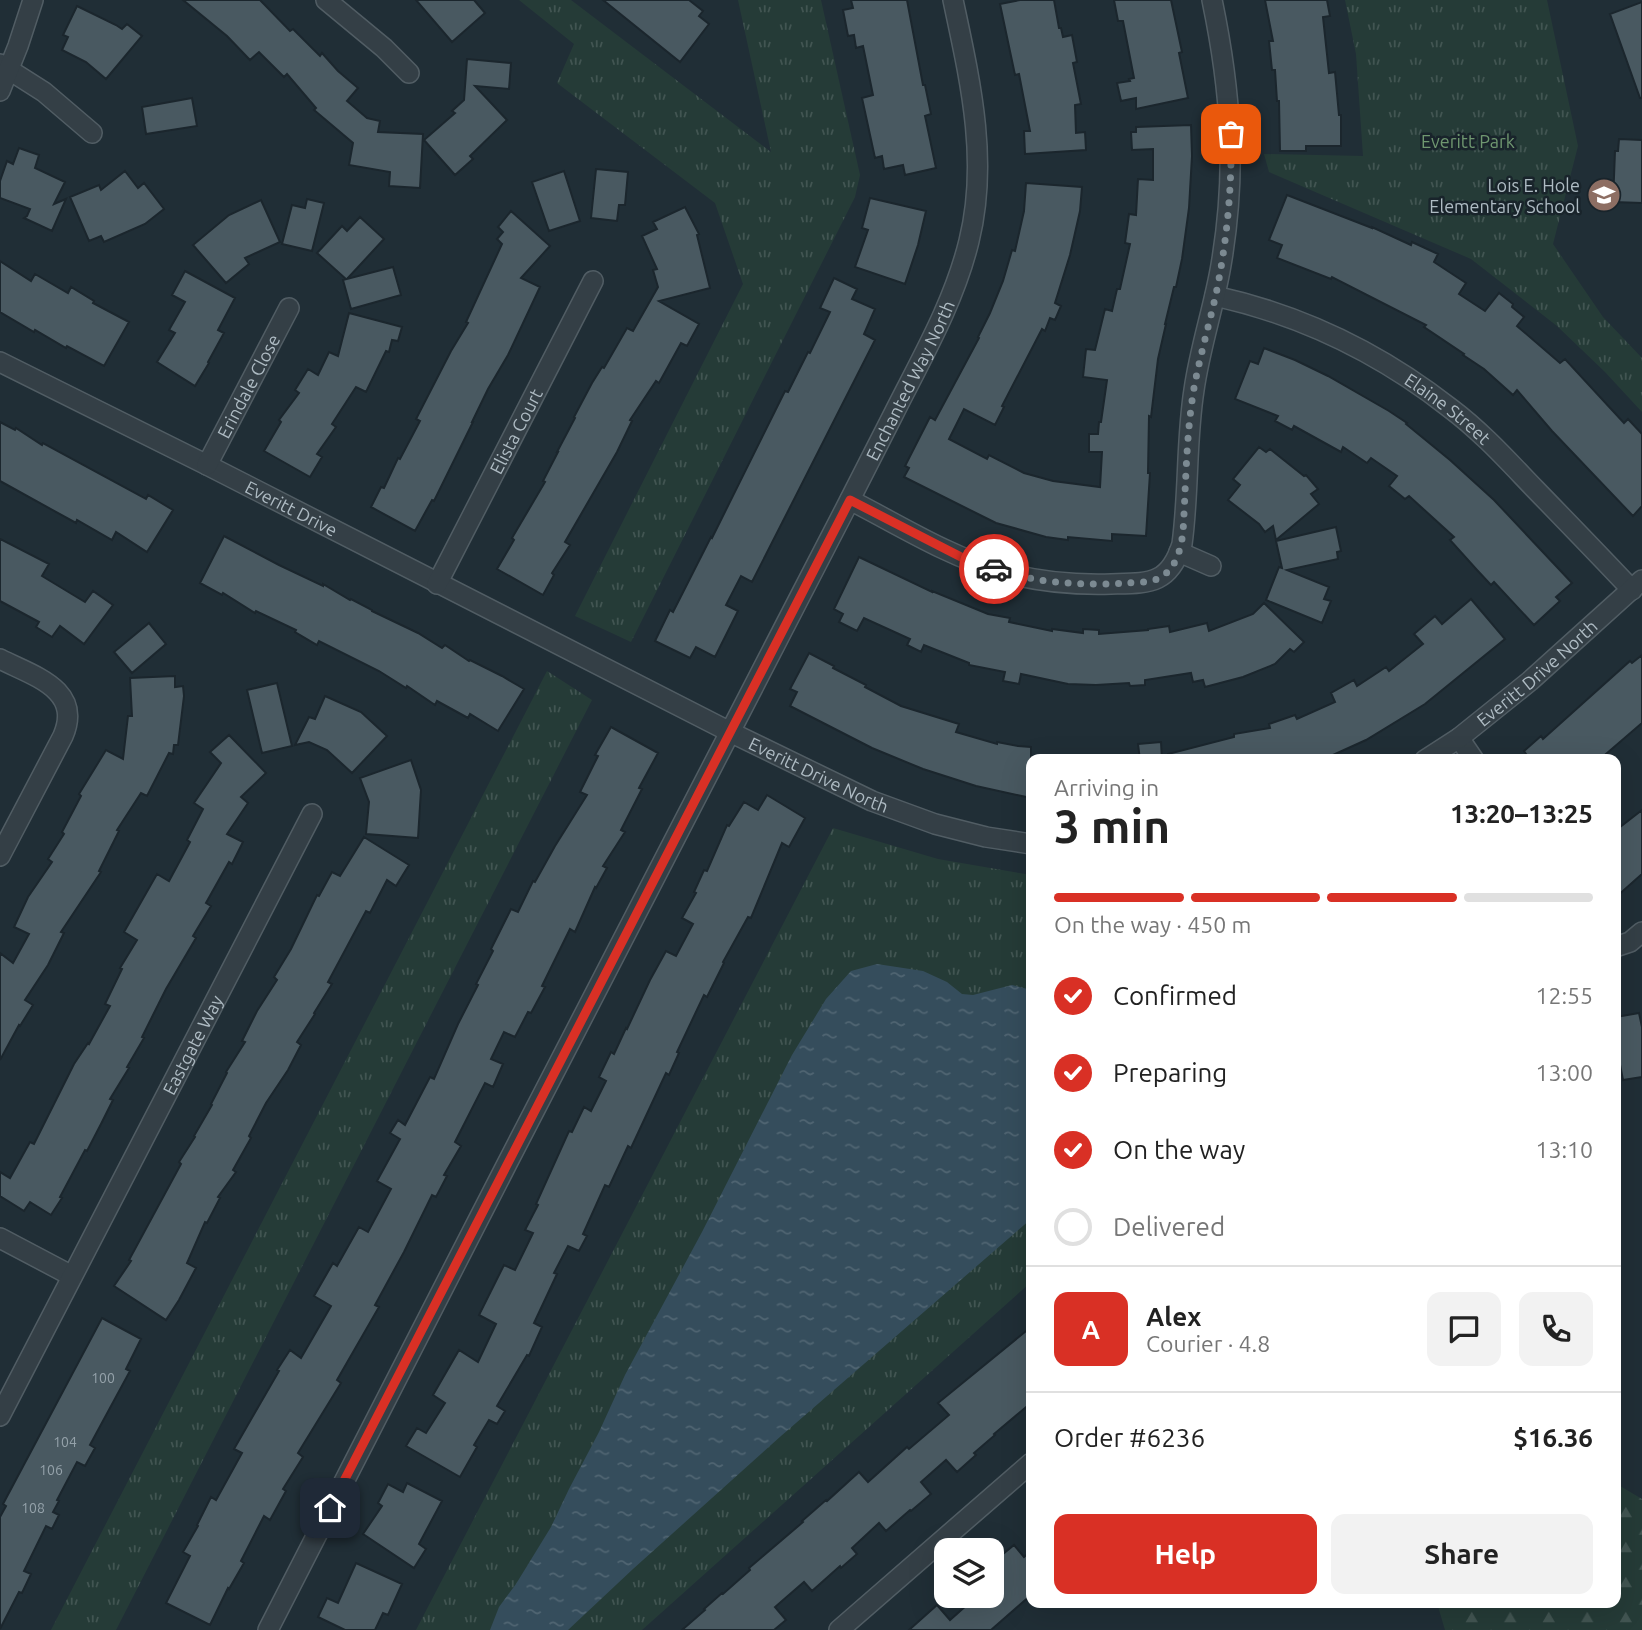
<!DOCTYPE html>
<html lang="en">
<head>
<meta charset="utf-8">
<style>
	body { margin:0; font-family:Ubuntu,sans-serif; background:#f2f2f2; color:#222; height:100vh; display:flex; flex-direction:column; font-size:26px; white-space:nowrap }
	* { box-sizing:border-box; margin:0 }
	p { font-size:23px; color:#767676 }
	.icon { flex:none; width:38px; height:38px; fill:none; stroke:currentColor; stroke-width:2; stroke-linecap:round; stroke-linejoin:round }
	.map { position:relative; flex:1; overflow:hidden }
	.panel { position:absolute; left:1026px; top:754px; width:595px; height:854px; display:flex; flex-direction:column; background:#fff; border-radius:14px; box-shadow:0 7px 28px #0002 }
	.panel>* { flex:none }
	.fabs { position:absolute; left:934px; top:1538px; display:grid; gap:14px }
	.fabs a { display:grid; place-items:center; width:70px; height:70px; border-radius:14px; background:#fff; box-shadow:0 7px 28px #0002; font-size:35px }
	.pin { position:absolute; display:grid; place-items:center; width:60px; height:60px; color:#fff; margin:-30px; border-radius:14px; box-shadow:0 4px 10px #0006 }
	.courier { position:absolute; display:grid; place-items:center; width:70px; height:70px; margin:-35px; border:5px solid #d93025; border-radius:50%; background:#fff; color:#222; box-shadow:0 2px 9px #0007 }
	.headline em { font-style:normal; font-weight:700 }
	.headline div { display:flex; flex-direction:column-reverse }
	.headline { display:flex; align-items:center; justify-content:space-between; height:119px; padding:0 28px }
	h1 { font-size:46px; font-weight:700; line-height:52px }
	.bar { display:grid; grid-template-columns:repeat(4,1fr); gap:10px 7px; align-content:center; height:84px; padding:0 28px }
	.bar i { height:9px; border-radius:5px; background:#e0e0e0 }
	.bar .current { background:#d93025 }
	.bar p { grid-column:span 4 }
	.line { display:flex; align-items:center; gap:18px; padding:0 28px; border-top:2px solid #e0e0e0 }
	.line div { flex:1 }
	.round { display:grid; place-items:center; flex:none; width:74px; height:74px; border-radius:14px; background:#f2f2f2 }
	ol { padding:0 28px; list-style:none }
	li { display:flex; align-items:center; gap:21px; height:77px }
	li p { margin-inline-start:auto }
	li .icon { padding:7px; border-radius:50%; background:#d93025; color:#fff; stroke-width:4 }
	li:last-child { color:#767676 }
	li i { width:38px; height:38px; border:4px solid #e0e0e0; border-radius:50% }
	.cta { display:flex; gap:14px; margin-top:auto; padding:14px 28px }
	.cta a { flex:1; height:80px; border-radius:14px; background:#d93025; color:#fff; font-size:28px; font-weight:700; line-height:80px; text-align:center }
	.cta a+a { background:#f2f2f2; color:#222 }
	.map>svg:first-child { display:block }
</style>
</head>
<body>
<div class="map">
<svg width="1642" height="1630" viewBox="0 0 1642 1630">
	<defs>
		<pattern id="grass-tufts" width="24" height="20" patternUnits="userSpaceOnUse" patternTransform="scale(1.75)"><rect width="24" height="20" fill="#253b37"/><path d="M3 7l-1-3M5 7V3M7 7l1-3M15 17l-1-3M17 17v-4M19 17l1-3" fill="none" stroke="#425552"/></pattern>
		<pattern id="forest-firs" width="22" height="20" patternUnits="userSpaceOnUse" patternTransform="scale(1.75)"><rect width="22" height="20" fill="#253b37"/><path d="M5 1l3.5 6h-7zM16 11l3.5 6h-7z" fill="#425552"/></pattern>
		<pattern id="water-ripples" width="26" height="14" patternUnits="userSpaceOnUse" patternTransform="scale(1.75)"><rect width="26" height="14" fill="#354d5c"/><path d="M2 4q2-2 4 0t4 0M15 11q2-2 4 0t4 0" fill="none" stroke="#506572"/></pattern>
	</defs>
	<rect width="100%" height="100%" fill="#202e36"/>
	<path fill="url(#grass-tufts)" d="M519 0H571L771 152 738 0H821L860 175 855 197 631 642 575 616 743 284 715 203 557 83 574 44Z
		M1345 0H1547L1578 146 1553 244 1603 317 1642 358V412L1605 372 1557 326 1471 259 1269 172 1264 154 1363 156 1356 54Z
		M547 671 592 700 116 1630H51Z
		M833 828 938 859 1031 875V1282L642 1630H416Z"/>
	<path fill="url(#forest-firs)" d="M1615 1483 1642 1499V1630H1445L1437 1603H1615Z"/>
	<path fill="url(#water-ripples)" d="M877 964 923 971 947 982 962 994 973 995 1012 985 1031 990V1219L781 1436 633 1569 568 1630H490L499 1607 516 1584 551 1527 569 1489 599 1432 625 1375 702 1232 792 1055 826 999 851 971Z"/>
	<path fill="#495961" stroke="#1b262d" stroke-width="2" d="M183 0H260L290 31 293 29 320 56 322 53 338 71 358 88 347 101 367 118 380 121 378 132 423 134 420 188 389 186 390 172 349 165 353 143 314 110 316 108 287 74 284 77 259 52 250 60 227 36Z
		M416 0H474L485 13 452 42Z
		M603 0H689L703 11 699 16 709 24 680 62Z
		M851 0H907L923 85H925L931 114 925 116 936 168 905 175 903 165 884 169 882 156 875 158 862 98 873 95 863 46 856 48 854 35 848 36 843 10 853 8Z
		M1020 0H1054L1059 28H1061L1063 37 1072 35 1077 62 1073 63 1081 104 1075 105 1076 133 1085 132 1086 150 1025 154 1024 131H1030L1019 74 1015 75 1000 4Z
		M1114 0H1171L1182 52 1179 53 1188 98 1136 109V98L1121 101 1117 83 1130 81 1129 79 1134 78 1123 21H1118Z
		M1265 0H1327L1330 16 1323 17 1329 73 1335 72 1339 115H1341V146H1306V151H1280L1279 101H1277L1275 70H1272L1269 41H1273Z
		M1642 2V98H1640L1610 14Z
		M77 6 116 25 122 29 127 24 142 36 106 79 86 62 62 50 68 37 63 35Z
		M467 59 511 63 509 89 475 86 507 120 470 156 473 159 455 175 424 140 455 113 452 111 464 100Z
		M192 98 197 126 146 134 142 107Z
		M1191 125 1192 156 1189 208 1182 259 1176 287H1174L1165 324H1166L1158 359 1151 417 1149 416 1148 473H1150L1146 536 1112 534V541L1068 537V540L1046 537 996 523 904 477 909 468 905 466 930 417 935 420 979 338 978 337 990 313 1003 281 1012 250 1015 251 1024 211 1026 183 1082 187 1080 211 1070 255 1055 303 1061 306 1055 320 1050 318 1045 331 1042 329 1002 406 1004 407 995 425 964 409 949 439 987 459 989 455 1024 473 1053 481 1100 487 1102 452H1089V434H1098L1099 422H1101L1107 380 1083 377 1086 349 1095 350 1105 309 1112 311 1117 289H1120L1130 244 1125 243 1129 214 1136 215 1138 179 1153 180V149L1132 150 1131 132H1136V127Z
		M1619 139 1642 140V203L1613 202 1615 151H1618Z
		M19 148 39 155 35 168 65 182 54 204 66 199 52 231 24 218 27 216 30 209 0 198V181L7 161 13 164Z
		M596 169 628 172 625 205H619L617 221 591 218Z
		M125 171 138 188 144 183 164 209 145 224 104 242 101 236 89 241 70 197 99 185 101 190Z
		M564 171 580 221 549 231 532 182Z
		M1287 195 1372 228V227L1411 245 1412 242 1438 254 1434 262 1466 283 1459 294 1485 311 1499 293 1513 304 1512 307 1524 317 1517 326 1560 363 1565 359 1624 423 1628 419 1642 434V506L1633 516 1552 431 1517 390 1513 395 1484 369 1463 355 1464 354 1424 327 1426 325 1332 277 1331 279 1277 258 1282 245 1269 240Z
		M870 198 926 211 918 245 905 284 855 267 868 230 862 228Z
		M307 199 324 203 312 251 282 244 292 205 305 208Z
		M261 200 280 242 245 258 249 264 226 283 193 245 229 215Z
		M685 207 699 234 697 235 710 288 659 301 699 324 687 346 681 343 659 383 656 381 630 420 632 421 617 452 565 542 570 545 552 573 554 575 543 595 497 569 514 540 512 538 545 482 543 481 558 452H557L575 418 574 417 592 383 602 367 604 368 627 328 633 331 658 287 653 270 657 269 642 236 657 229 653 222Z
		M511 211 550 246 521 278 540 287 508 355 488 389 472 422H473L434 501 432 500 415 531 371 507 381 487 384 488 398 458 400 459 420 421 416 419 451 351 468 323 466 322 502 244 497 239 503 232 498 227Z
		M360 217 384 239 347 279 393 267 401 295 351 309 343 280 346 279 317 253 342 226 347 231Z
		M0 261 31 281 35 274 68 293 71 287 94 301 93 303 129 322 104 366 67 346 66 348 35 330 34 332 0 312Z
		M185 271 235 298 218 330 224 333 208 362 209 363 195 386 157 362 175 333 169 330 185 302 172 295Z
		M834 278 857 289 852 299 875 309 864 334 875 340 752 582 741 576 726 605 738 611 715 657 696 647 690 658 655 641 670 610 673 612 711 537 712 538 785 391 788 392 808 352 810 353 830 312 820 308Z
		M349 313 402 327 398 341 392 340 389 352 386 351 366 392 356 387 332 424 336 427 317 454 322 457 310 477 264 451 281 422 279 420 299 393 295 390 308 369 318 375 329 352 338 356Z
		M1264 348 1295 360 1328 376 1389 411 1407 423 1406 424 1450 460 1494 500 1572 583 1556 597 1560 601 1534 625 1494 582 1491 585 1477 570 1450 540 1454 537 1409 496 1405 499 1389 486 1397 476 1371 458 1367 463 1343 447 1341 452 1294 426 1292 430 1275 421 1278 416 1235 399 1250 361 1258 364Z
		M0 422 15 430 16 428 42 445 43 443 146 499 148 495 173 510 147 552 116 532 112 540 77 520 76 523 0 481Z
		M1259 447 1266 452 1270 449 1304 476 1306 475 1318 489 1311 494 1319 504 1276 540 1273 526 1265 532 1259 524 1228 500 1240 485 1233 479Z
		M1336 527 1341 551 1337 552 1338 559 1287 570 1329 587 1324 599 1331 601 1322 623 1266 600 1279 567 1282 568 1276 541Z
		M224 536 279 565 323 586V584L350 600 351 599 372 610V611L418 633 442 648 445 645 469 661 470 660 502 676 524 689 498 731 470 714 468 718 437 701 435 705 407 686 406 688 379 671 319 641 317 645 295 632 296 630 256 611 255 613 223 593 222 595 200 583Z
		M0 539 49 564 42 576 85 602 93 591 113 605 84 644 60 626 52 637 36 627 39 622 0 601Z
		M859 557 932 592V591L988 614 1010 618 1009 622 1052 631V629L1083 633V629L1099 630V634L1148 630V629L1169 626 1170 632 1207 623 1209 631 1253 614 1264 603 1304 642 1294 652 1290 649 1275 664 1243 677 1205 687 1203 680 1193 682 1191 673 1145 680V685L1130 686 1129 683 1096 685 1068 684 1021 674 1019 684 1003 681 1005 672 969 665V663L924 645 921 652 907 645 910 639 864 618 857 631 839 622 843 614 834 609Z
		M1471 599 1505 639 1425 704 1366 740 1322 760H1168V754L1234 737V734L1270 728 1269 724 1295 715 1297 719 1335 702 1331 693 1354 680 1357 686 1386 667 1389 671 1423 644 1414 634 1435 616 1442 624Z
		M149 623 166 644 132 673 114 652Z
		M809 653 834 666 833 668 866 685 865 687 901 706 959 724 956 732 997 744V742L1018 746 1031 747V798L976 786 923 769 872 748 790 706 797 692 790 689Z
		M1642 655V723L1599 760H1530L1524 751 1541 736 1543 739 1630 661 1632 663Z
		M175 676V687L183 686 184 696 178 745H174L173 754 169 753 147 796 141 793 117 830 119 831 99 871 101 872 61 932 64 933 48 965 25 1000 33 1005 20 1026 19 1025 0 1060V953L13 963 29 934 14 927 28 897 52 862 48 859 64 834 62 832 81 796 79 794 106 750 123 759 128 716H132L130 678Z
		M277 683 292 746 262 753 247 690Z
		M325 696 361 712 387 736 352 773 327 750 309 742 295 745 309 717 315 719Z
		M611 727 658 753 639 788 642 789 621 830 625 832 603 866 607 868 596 888 595 887 575 932 570 929 542 986 545 987 531 1013 528 1012 515 1037 504 1032 491 1059 503 1064 493 1087 485 1083 455 1142 461 1146 444 1175 447 1176 436 1197 432 1195 404 1252 375 1305 379 1307 337 1380 341 1383 298 1453 303 1457 283 1489 286 1491 270 1520 264 1516 241 1561 244 1563 229 1589 228 1588 210 1625 166 1603 190 1556 183 1552 198 1526 197 1525 211 1497 216 1500 242 1453 234 1449 279 1371 277 1370 290 1350 301 1358 331 1306 314 1296 333 1263 337 1266 359 1227 368 1232 391 1189 377 1181 400 1139 390 1133 398 1120 405 1125 430 1077 434 1079 458 1024 478 985 476 984 493 951 491 949 511 909 518 912 533 881 535 882 555 846 587 795 580 792 598 756 595 755Z
		M229 735 266 773 241 797 248 803 227 834 243 842 232 864 229 862 206 903 211 906 193 936 196 938 166 989 142 1037 144 1038 127 1067 129 1068 110 1099 113 1100 101 1124 87 1151 85 1150 60 1197 62 1198 51 1215 30 1202 24 1211 0 1196V1172L10 1178 30 1142 34 1144 74 1064 88 1043 89 1044 110 1006 105 1004 122 969 120 968 137 940 124 932 157 874 169 881 190 842 187 840 203 809 194 803 221 763 210 752Z
		M1161 742 1162 760H1140L1138 744Z
		M411 760 421 790 418 838 366 834 369 802 360 778Z
		M767 795 805 818 789 847 782 843 751 918 748 917 723 962 724 963 707 997 704 995 677 1052 679 1053 669 1075 666 1073 631 1148 628 1146 609 1187 605 1185 583 1234 587 1236 579 1251 568 1246 554 1273 557 1274 534 1323 542 1327 529 1356 527 1355 497 1406 505 1411 497 1424 489 1420 474 1445 477 1447 460 1477 406 1446 417 1428 426 1433 445 1403 433 1395 459 1350 478 1362 496 1324 479 1315 504 1265 515 1270 533 1233 525 1230 538 1205 536 1204 569 1131 572 1132 584 1107 591 1111 606 1081 599 1077 611 1052 614 1054 626 1028 627 1029 650 980 666 951 676 956 693 924 682 918 696 893 694 892 704 870 707 871 727 825 729 826 744 802 758 810Z
		M1642 810V874L1615 898V831Z
		M364 837 409 865 396 886 387 880 370 913 366 911 328 982 332 984 314 1013 315 1014 297 1042 301 1045 288 1070 266 1103 249 1136 251 1138 233 1170 236 1172 218 1197 220 1198 207 1223 205 1222 187 1263 196 1268 179 1300 166 1320 114 1286 131 1261 129 1260 181 1164 179 1162 195 1137 194 1136 212 1105 211 1104 227 1073 226 1072 245 1042 242 1041 257 1011 277 980 274 977 291 949 317 895 319 896 332 872 340 876Z
		M1639 1013 1642 1027V1077L1623 1080 1615 1039V1034L1619 1033 1616 1017Z
		M102 1318 141 1339 126 1369 130 1371 90 1445 95 1448 85 1466 77 1462 57 1500 59 1501 53 1512 59 1515 52 1529 46 1526 24 1571 31 1574 22 1593 19 1592 0 1629V1517L6 1506 3 1504Z
		M1031 1327V1403L994 1434 995 1435 974 1453 976 1455 957 1472 946 1460 921 1482 931 1494 911 1511 910 1510 886 1531 879 1523 852 1548 857 1554 841 1568 840 1566 812 1591 804 1582 775 1607 786 1620 774 1630H682L705 1610 704 1609 722 1593 723 1594 750 1570 749 1568 803 1522 802 1521 826 1500 827 1501 859 1472 868 1482 907 1447 909 1449 949 1415 938 1403Z
		M407 1483 442 1501 419 1544 426 1549 414 1568 363 1534 382 1506 378 1503 388 1484 403 1492Z
		M1014 1545 1024 1557 1031 1551V1595L991 1630H909L937 1605 950 1620 977 1596H992V1563Z
		M356 1563 402 1584 388 1615 383 1613 375 1630H345L318 1617 327 1598 338 1603Z"/>
	<g fill="none" stroke-linecap="round" stroke-linejoin="round">
		<defs>
			<g id="minor">
				<path d="M326 0 384 48 409 73"/>
				<path d="M0 64 44 92 92 133"/>
				<path d="M0 91 18 46 33 0"/>
				<path id="s1" d="M1215 296C1301 315 1381 354 1450 408 1482 432 1508 461 1535 489 1568 523 1600 556 1632 590"/>
				<path id="s2" d="M0 362 207 465 730 732 872 801 935 824 986 837 1031 844"/>
				<path id="s3" d="M207 465 289 308"/>
				<path d="M850 500C899 525 948 556 1000 571 1036 582 1074 585 1111 584 1149 583 1169 585 1182 544 1189 493 1186 441 1194 390 1200 347 1214 307 1221 265 1237 172 1231 91 1212 0"/>
				<path d="M1179 552 1211 566"/>
				<path id="s4" d="M437 584 593 281"/>
				<path d="M0 659C33 676 83 689 63 736L0 856"/>
				<path d="M1459 738 1474 760"/>
				<path id="s5" d="M1425 760 1459 738 1530 681 1642 580"/>
				<path d="M1615 947 1630 942 1642 932"/>
				<path d="M0 1238 72 1276"/>
				<path id="s6" d="M0 1416 312 814"/>
				<path id="s7" d="M268 1630C426 1322 584 1012 744 705 794 608 844 512 893 415 921 359 954 303 969 241 989 160 970 80 953 0"/>
				<path d="M839 1630 1031 1463"/>
			</g>
		</defs>
		<use href="#minor" stroke="#515d64" stroke-width="22"/>
		<use href="#minor" stroke="#343f46" stroke-width="19"/>
	</g>
	<g fill="none" stroke-linecap="round" stroke-linejoin="round">
		<path stroke="#7c8a92" stroke-width="7" stroke-dasharray="0 12.6" d="M994 569C1036 583 1083 586 1127 583 1139 582 1154 583 1164 575 1177 565 1181 548 1183 532 1186 484 1186 435 1194 388 1200 356 1209 325 1216 294 1227 241 1232 187 1231 134"/>
		<path stroke="#d93025" stroke-width="9" d="M330 1508 850 500 963 558 994 569"/>
	</g>
	<defs>
		<symbol id="school-disc" viewBox="-11 -11 22 22"><circle r="9.5" fill="#8d6e63" stroke="#19242b"/><path d="M0-5L7-2L0 1L-7-2ZM-4 1L0 2.5L4 1V4Q0 6-4 4Z" fill="#fff"/></symbol>
	</defs>
	<g fill-rule="evenodd">
		<use href="#school-disc" x="1585" y="176" width="38" height="38"/>
	</g>
	<g text-anchor="middle" dominant-baseline="central" stroke-width="5" stroke-linejoin="round" paint-order="stroke">
		<g font-size="14" fill="#95a2aa">
			<text x="103" y="1378">100</text>
			<text x="65" y="1442">104</text>
			<text x="51" y="1470">106</text>
			<text x="33" y="1508">108</text>
		</g>
		<g font-size="18" fill="#6f9770" stroke="#19242b">
			<text x="1468" y="141">Everitt Park</text>
		</g>
		<g font-size="18" fill="#aebbc3" stroke="#19242b" text-anchor="end">
			<text x="1580" y="185">Lois E. Hole<tspan x="1580" dy="21">Elementary School</tspan></text>
		</g>
		<g font-size="18" fill="#aebbc3" stroke="#19242b">
			<text stroke="none"><textPath href="#s7" startOffset="1405">Enchanted Way North</textPath></text>
			<text stroke="none"><textPath href="#s3" startOffset="89">Erindale Close</textPath></text>
			<text stroke="none"><textPath href="#s1" startOffset="261">Elaine Street</textPath></text>
			<text stroke="none"><textPath href="#s4" startOffset="172">Elista Court</textPath></text>
			<text stroke="none"><textPath href="#s2" startOffset="326">Everitt Drive</textPath></text>
			<text stroke="none"><textPath href="#s5" startOffset="142">Everitt Drive North</textPath></text>
			<text stroke="none"><textPath href="#s2" startOffset="917">Everitt Drive North</textPath></text>
			<text stroke="none"><textPath href="#s6" startOffset="418">Eastgate Way</textPath></text>
		</g>
	</g>
</svg>
<div class="fabs">
<a><svg class="icon" aria-label="layers" viewBox="0 0 24 24"><path d="M12 4l9 5-9 5-9-5zM3 14l9 5 9-5"/></svg></a>
</div>
<div class="pin" style="left:1231px;top:134px;background:#ea580c"><svg class="icon" aria-label="bag" viewBox="0 0 24 24"><path d="M5 8h14l-1 12H6zM9 8a3 3 0 0 1 6 0"/></svg></div>
<div class="pin" style="left:330px;top:1508px;background:#1f2937"><svg class="icon" aria-label="home" viewBox="0 0 24 24"><path d="M3 11l9-7 9 7M6 9v11h12V9"/></svg></div>
<div class="courier" style="left:994px;top:569px"><svg class="icon" aria-label="car" viewBox="0 0 24 24"><path d="M5 17H2v-5l4-1 3-4h7l3 4 3 1v5h-3M9 17h6M6 11h13"/><circle cx="7" cy="17" r="2"/><circle cx="17" cy="17" r="2"/></svg></div>
<section class="panel">
<div class="headline"><div><h1>3 min</h1><p>Arriving in</p></div><em>13:20–13:25</em></div>
<div class="bar"><i class="current"></i><i class="current"></i><i class="current"></i><i></i><p>On the way · 450 m</p></div>
<ol>
<li><svg class="icon" aria-label="check" viewBox="0 0 24 24"><path d="M5 12l5 5 9-10"/></svg>Confirmed<p>12:55</p></li>
<li><svg class="icon" aria-label="check" viewBox="0 0 24 24"><path d="M5 12l5 5 9-10"/></svg>Preparing<p>13:00</p></li>
<li><svg class="icon" aria-label="check" viewBox="0 0 24 24"><path d="M5 12l5 5 9-10"/></svg>On the way<p>13:10</p></li>
<li><i></i>Delivered</li>
</ol>
<div class="line" style="height:126px"><b class="round" style="background:#d93025;color:#fff">A</b><div><b>Alex</b><p>Courier · 4.8</p></div><a class="round"><svg class="icon" aria-label="chat" viewBox="0 0 24 24"><path d="M4 5h16v11H9l-5 4z"/></svg></a><a class="round"><svg class="icon" aria-label="phone" viewBox="0 0 24 24"><path d="M5 4h4l2 5-3 2q2 4 5 5l2-3 5 2v4C11 20 4 13 5 4z"/></svg></a></div>
<div class="line" style="height:91px"><div>Order #6236</div><b>$16.36</b></div>
<div class="cta"><a>Help</a><a>Share</a></div>
</section>
</div>
</body>
</html>
